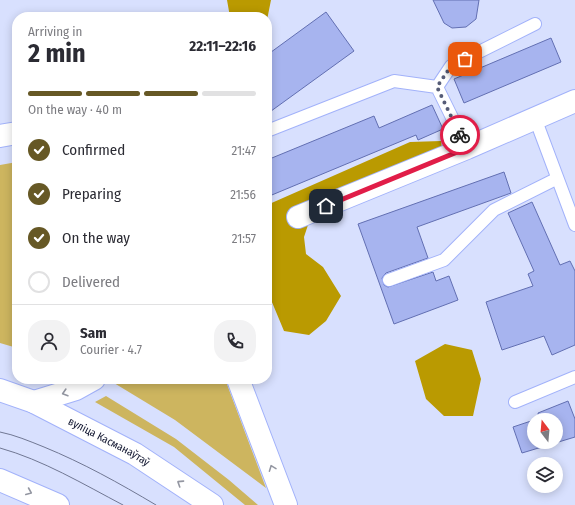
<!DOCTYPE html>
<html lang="en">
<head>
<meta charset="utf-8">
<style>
	body { margin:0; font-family:"Fira Sans Condensed",sans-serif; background:#f2f2f3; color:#2b2b33; height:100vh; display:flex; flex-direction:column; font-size:15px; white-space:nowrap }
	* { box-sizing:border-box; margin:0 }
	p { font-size:13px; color:#7c7c81 }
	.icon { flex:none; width:22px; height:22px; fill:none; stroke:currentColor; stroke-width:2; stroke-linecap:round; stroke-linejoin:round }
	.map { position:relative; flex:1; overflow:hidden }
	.drawer { position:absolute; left:12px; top:12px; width:260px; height:372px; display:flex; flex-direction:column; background:#fff; border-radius:16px; box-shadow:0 2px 10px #0003 }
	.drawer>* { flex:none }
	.needle { width:26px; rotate:344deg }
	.fabs { position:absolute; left:527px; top:413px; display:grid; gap:8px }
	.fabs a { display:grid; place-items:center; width:36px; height:36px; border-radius:50%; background:#fff; box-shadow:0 2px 10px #0003; font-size:20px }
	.pin { position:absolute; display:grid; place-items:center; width:34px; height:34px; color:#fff; margin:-17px; border-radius:8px; box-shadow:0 2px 6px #0006 }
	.courier { position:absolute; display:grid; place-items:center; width:40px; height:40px; margin:-20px; border:3px solid #e11d48; border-radius:50%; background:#fff; color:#222; box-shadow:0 1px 5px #0007 }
	.headline em { font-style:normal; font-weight:700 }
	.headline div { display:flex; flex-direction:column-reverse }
	.headline { display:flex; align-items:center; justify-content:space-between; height:68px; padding:0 16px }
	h1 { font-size:26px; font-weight:700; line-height:30px }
	.bar { display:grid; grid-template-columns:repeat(4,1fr); gap:6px 4px; align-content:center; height:48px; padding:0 16px }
	.bar i { height:5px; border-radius:3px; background:#e1e1e2 }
	.bar .active { background:#665825 }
	.bar p { grid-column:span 4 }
	.line { display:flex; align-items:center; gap:10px; padding:0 16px; border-top:1px solid #e1e1e2 }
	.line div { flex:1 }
	.round { display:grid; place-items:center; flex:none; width:42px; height:42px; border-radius:16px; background:#f2f2f3 }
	ol { padding:0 16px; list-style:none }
	li { display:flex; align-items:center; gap:12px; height:44px }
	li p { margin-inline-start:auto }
	li .icon { padding:4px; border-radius:50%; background:#665825; color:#fff; stroke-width:4 }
	li:last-child { color:#7c7c81 }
	li i { width:22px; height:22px; border:2px solid #e1e1e2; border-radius:50% }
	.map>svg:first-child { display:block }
</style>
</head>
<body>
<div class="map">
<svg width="575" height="505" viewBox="0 0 575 505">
	<rect width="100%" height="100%" fill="#d8e0fe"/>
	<path fill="#cdb55f" d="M17 162V348L0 343V165Z
		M121 379H225L266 488 175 420 114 383Z
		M106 396 176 439 229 480 258 505H245L174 447 95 402Z"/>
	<path fill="#ba9a01" d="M227 0H271L267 20V17H230Z
		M441 141 443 156 314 207 304 237 306 254 323 267 341 296 326 321 309 335 284 331 269 295 267 250V205L410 142Z
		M445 344 472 350 481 379 473 416H444L426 399 415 361Z"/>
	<path fill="#a7b4ef" stroke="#626fb2" d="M433 0H479L476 19 466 27 452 28 444 23Z
		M326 12 354 51 267 114V55Z
		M551 38 561 62 464 103 454 79Z
		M432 105 443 129 418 140 416 135 267 197V160L374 116 379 128Z
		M504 172 511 193 417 227 428 258 386 273 382 278 384 285 388 287 433 272 436 281 449 276 458 300 394 324 358 224Z
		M532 202 560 265 570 261 575 271V345L552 355 544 336 502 350 486 302 533 286 528 274 534 271 508 213Z
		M568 401 575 419V437L522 453 513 427 534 420V442H556V420H535L539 419 538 413Z"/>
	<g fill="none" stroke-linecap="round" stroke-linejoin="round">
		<defs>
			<path id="service" d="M437 87 451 66 535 24
				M535 118 575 225
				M267 131 394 81 437 87 467 148
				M389 280 444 260 494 210 556 179
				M515 402 575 377"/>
			<path id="minor" d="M298 217 467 148 575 101"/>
			<g id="primary">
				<path d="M0 136 17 133"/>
				<path d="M238 379 286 505"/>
				<path id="s1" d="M0 390 34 402 135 454 212 505"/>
				<path d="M34 402 76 389 94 379"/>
				<path d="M0 480 58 505"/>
			</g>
		</defs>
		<use href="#service" stroke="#a2b2fa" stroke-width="14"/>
		<use href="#minor" stroke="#a2b2fa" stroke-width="24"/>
		<use href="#primary" stroke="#a2b2fa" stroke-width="24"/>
		<use href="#service" stroke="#fff" stroke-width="12"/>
		<use href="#minor" stroke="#fff" stroke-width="22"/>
		<use href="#primary" stroke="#fff" stroke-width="22"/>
		<path stroke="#707793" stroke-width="1" d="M0 432C15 435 29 441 44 447 83 463 119 483 156 505
			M0 448C43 460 83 484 123 505"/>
	</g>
	<defs><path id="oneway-chevron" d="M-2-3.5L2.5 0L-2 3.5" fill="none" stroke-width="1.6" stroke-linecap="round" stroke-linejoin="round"/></defs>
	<g stroke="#9396a1">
		<use href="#oneway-chevron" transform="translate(65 393) rotate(163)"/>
		<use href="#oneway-chevron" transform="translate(272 468) rotate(-111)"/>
		<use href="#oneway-chevron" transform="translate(180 483) rotate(-147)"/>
		<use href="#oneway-chevron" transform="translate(29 492) rotate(23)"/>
	</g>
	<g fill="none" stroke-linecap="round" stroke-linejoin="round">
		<path stroke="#565c77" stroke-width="4" stroke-dasharray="0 7.2" d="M460 135 437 87 451 66 465 59"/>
		<path stroke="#e11d48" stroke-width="5" d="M326 206 467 148 460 135"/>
	</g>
	<g text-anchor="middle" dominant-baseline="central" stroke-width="4" stroke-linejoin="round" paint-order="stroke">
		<g font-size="11" fill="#10152f" stroke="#fff">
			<text stroke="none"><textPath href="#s1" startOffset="121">вуліца Касманаўтаў</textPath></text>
		</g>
	</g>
</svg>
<div class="fabs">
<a><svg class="needle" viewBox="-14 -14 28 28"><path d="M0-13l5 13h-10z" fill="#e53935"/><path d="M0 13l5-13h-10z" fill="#7c7c81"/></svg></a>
<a><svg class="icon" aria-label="layers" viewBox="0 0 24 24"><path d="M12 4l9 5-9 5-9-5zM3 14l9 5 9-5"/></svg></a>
</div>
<div class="pin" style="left:465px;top:59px;background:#ea580c"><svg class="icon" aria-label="bag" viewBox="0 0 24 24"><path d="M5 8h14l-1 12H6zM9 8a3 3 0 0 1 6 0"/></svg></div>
<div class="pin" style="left:326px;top:206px;background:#1f2937"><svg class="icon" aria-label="home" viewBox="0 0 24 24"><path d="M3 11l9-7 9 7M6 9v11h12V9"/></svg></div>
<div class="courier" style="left:460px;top:135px"><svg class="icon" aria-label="bike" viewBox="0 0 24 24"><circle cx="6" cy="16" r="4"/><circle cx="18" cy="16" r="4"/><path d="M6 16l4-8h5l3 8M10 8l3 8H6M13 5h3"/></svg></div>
<section class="drawer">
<div class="headline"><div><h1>2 min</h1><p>Arriving in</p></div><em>22:11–22:16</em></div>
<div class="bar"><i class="active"></i><i class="active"></i><i class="active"></i><i></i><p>On the way · 40 m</p></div>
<ol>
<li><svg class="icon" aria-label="check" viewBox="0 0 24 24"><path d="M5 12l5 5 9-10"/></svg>Confirmed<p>21:47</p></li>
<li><svg class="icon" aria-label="check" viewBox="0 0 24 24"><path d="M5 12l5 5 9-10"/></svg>Preparing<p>21:56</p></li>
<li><svg class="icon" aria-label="check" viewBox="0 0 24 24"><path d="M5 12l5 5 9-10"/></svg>On the way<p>21:57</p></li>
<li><i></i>Delivered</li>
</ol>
<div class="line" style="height:72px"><a class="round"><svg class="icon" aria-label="person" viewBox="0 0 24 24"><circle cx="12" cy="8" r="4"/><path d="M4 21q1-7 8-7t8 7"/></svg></a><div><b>Sam</b><p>Courier · 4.7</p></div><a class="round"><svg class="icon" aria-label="phone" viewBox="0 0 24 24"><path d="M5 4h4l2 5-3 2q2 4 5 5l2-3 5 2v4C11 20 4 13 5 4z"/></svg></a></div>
</section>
</div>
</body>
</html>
